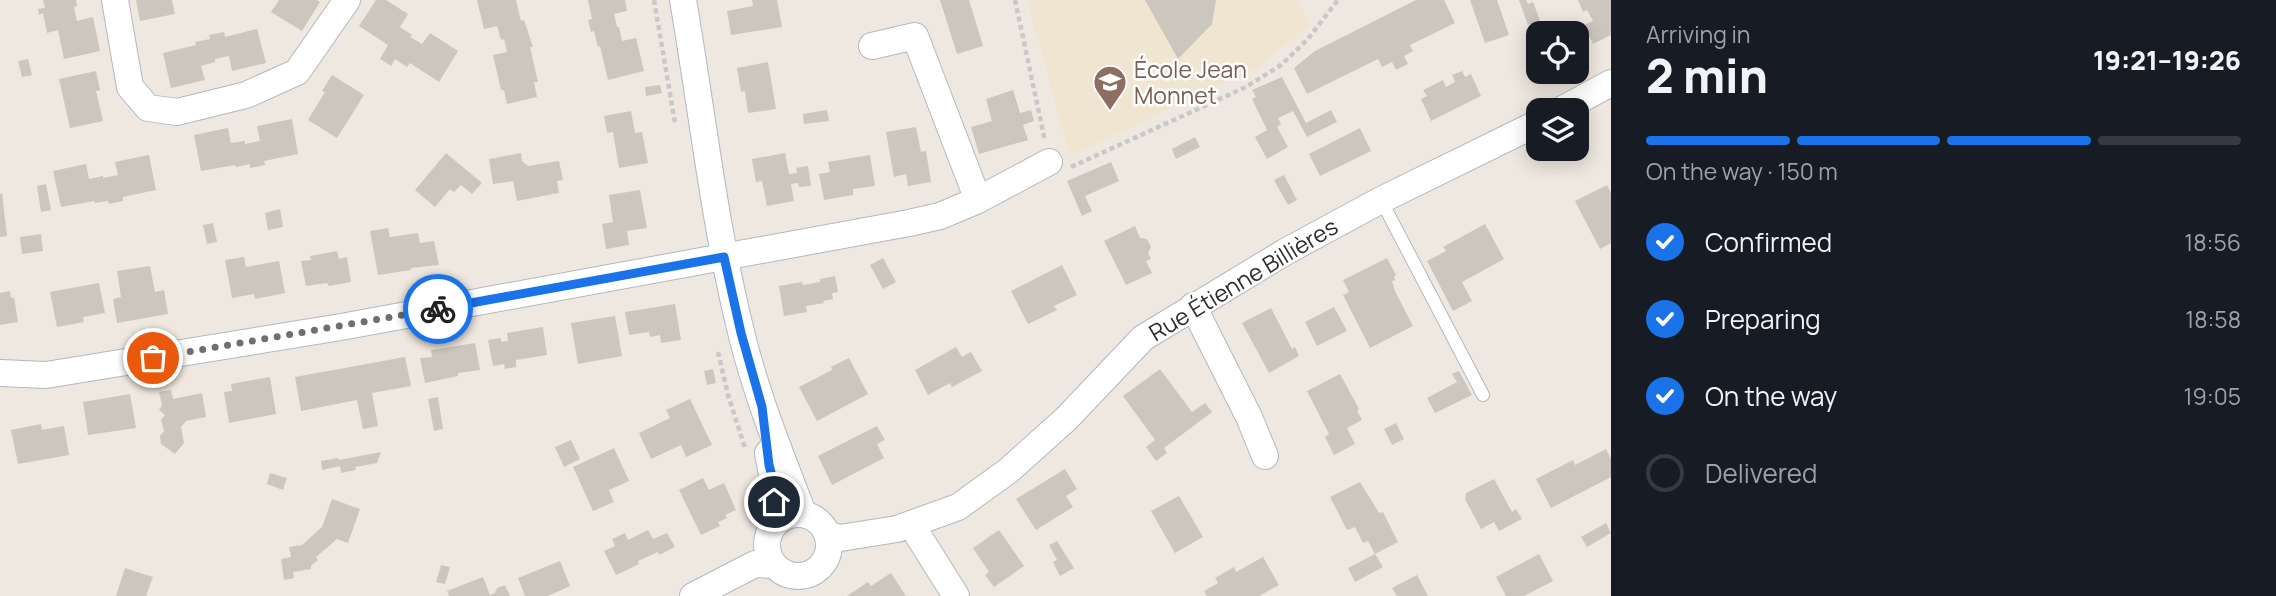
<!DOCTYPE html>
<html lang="en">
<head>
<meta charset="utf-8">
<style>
	body { margin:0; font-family:Manrope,sans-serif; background:#20242c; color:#f1f3f6; height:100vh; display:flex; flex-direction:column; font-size:26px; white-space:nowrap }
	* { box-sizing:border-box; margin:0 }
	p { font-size:23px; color:#9ea1a6 }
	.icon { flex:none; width:38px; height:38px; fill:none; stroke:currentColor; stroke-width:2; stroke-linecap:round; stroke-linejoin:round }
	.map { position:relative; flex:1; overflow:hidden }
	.side { display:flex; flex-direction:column; background:#171b24; width:665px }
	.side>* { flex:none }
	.buttons { position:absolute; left:1526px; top:21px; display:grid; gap:14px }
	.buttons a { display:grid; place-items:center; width:63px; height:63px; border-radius:14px; background:#171b24; box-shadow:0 4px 18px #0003; font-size:35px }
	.pin { position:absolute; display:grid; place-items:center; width:60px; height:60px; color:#fff; margin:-30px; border:4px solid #fff; border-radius:50%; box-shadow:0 2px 7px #0007 }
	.courier { position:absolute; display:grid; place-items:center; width:70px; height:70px; margin:-35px; border:5px solid #1a73e8; border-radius:50%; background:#fff; color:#222; box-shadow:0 2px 9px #0007 }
	.head em { font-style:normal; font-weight:800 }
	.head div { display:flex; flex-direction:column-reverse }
	.head { display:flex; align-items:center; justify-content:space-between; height:119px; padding:0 35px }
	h1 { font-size:46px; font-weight:800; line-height:52px }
	.bar { display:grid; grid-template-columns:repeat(4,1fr); gap:10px 7px; align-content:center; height:84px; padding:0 35px }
	.bar i { height:9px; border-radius:5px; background:#363941 }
	.bar .current { background:#1a73e8 }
	.bar p { grid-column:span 4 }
	ol { padding:0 35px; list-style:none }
	li { display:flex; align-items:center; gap:21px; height:77px }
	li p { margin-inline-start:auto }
	li .icon { padding:7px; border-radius:50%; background:#1a73e8; color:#fff; stroke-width:4 }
	li:last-child { color:#9ea1a6 }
	li i { width:38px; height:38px; border:4px solid #363941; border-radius:50% }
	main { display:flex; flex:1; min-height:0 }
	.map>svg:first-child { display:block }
</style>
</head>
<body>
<main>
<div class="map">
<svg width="1611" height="596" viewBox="0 0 1611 596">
	<rect width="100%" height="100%" fill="#efe8e0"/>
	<path fill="#f0e5d0" d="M1027 0H1298L1310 25 1257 68 1070 156Z"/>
	<path fill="#cbc6be" d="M43 0H76L77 6 74 7 77 21 93 17 100 51 64 59 58 30 47 33 43 13 39 15 38 9 45 8Z
		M136 0H172L175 14 140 21Z
		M279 0H317L320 2 302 31 271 12Z
		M376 0H386L408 14 400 27 412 35 410 37 422 44 430 33 458 51 439 82 410 63 407 67 395 59 391 66 380 59 388 45 359 26Z
		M477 0H516L521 21 524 20 533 47H530L538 82H534L537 97 507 104 504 90H501L493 55 507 52 504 39 501 40 497 26 484 29Z
		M588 0H625L627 11 614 14 617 27H619L622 41 636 38 644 71 608 80 600 46 598 47 594 31 591 32 588 20 592 19Z
		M752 0H777L782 27 731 35 727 11 753 6Z
		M940 0H969L983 46 957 54Z
		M1145 0H1216L1212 24 1178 59Z
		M1416 0H1444L1455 23 1410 45 1413 51 1404 56 1408 64 1396 70 1392 62 1382 67 1378 59 1307 94 1294 68 1315 51Z
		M1470 0H1497L1509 35 1485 43Z
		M1519 0H1526L1528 4 1533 2 1540 20 1528 25Z
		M1578 0H1611V35L1593 44 1584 25 1593 21 1587 10 1583 12Z
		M1564 22 1570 33H1542Z
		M257 29 266 63 232 71 229 56 215 59V62L201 66 205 80 171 88 163 53 196 45 195 42 210 39 209 35 224 32 225 37Z
		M28 59 32 75 22 77 18 61Z
		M768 62 776 109 748 113 745 91 741 92 737 68Z
		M96 71 100 90 96 91 103 121 70 128 59 79Z
		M1462 71 1465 77 1471 74 1481 96 1431 121 1421 99 1427 96 1423 90 1443 80 1446 87 1455 82 1452 75Z
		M332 75 364 95 337 138 308 120 325 92 322 91Z
		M1282 77 1306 123 1331 110 1337 122 1307 137 1293 111 1278 118 1281 124 1277 127 1288 147 1267 159 1255 137 1267 130 1252 99 1256 97 1252 90Z
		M660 85 662 93 646 96 645 87Z
		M1013 90 1020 113 1031 110 1034 121 1023 125 1028 140 979 154 971 127 992 121 986 99Z
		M827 110 829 121 804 124 803 114Z
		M631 111 635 133 642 132 648 163 619 168 613 132 607 133 604 116Z
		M292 119 298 154 264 161 265 165 250 168V164L236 167 235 165 201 171 194 135 228 128 231 143 245 141V144L260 141 257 126Z
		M916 127 921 152 926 151 931 182 908 186 906 174 894 177 886 132Z
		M1360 128 1371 151 1320 176 1309 154Z
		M1195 137 1200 147 1176 159 1172 149Z
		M446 153 482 183 472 194 461 185 454 192 450 189 435 207 415 190Z
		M521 153 522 161 528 166 559 161 563 180 557 181 559 193 517 201 513 181 493 184 489 159Z
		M785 153 789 174 797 173 796 168 808 166 811 186 799 187 798 183 791 184 794 201 767 206 762 181 756 182 752 159Z
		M149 155 156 190 123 197V201L109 204 108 201 95 203 94 201 61 207 53 171 86 164 89 179 103 176V178L118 175 115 162Z
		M870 155 875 186 853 189V195L824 200 819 174 830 172 828 162Z
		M1111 162 1119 181 1085 196 1092 211 1082 216 1067 181Z
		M1284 175 1297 200 1288 205 1274 180Z
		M46 184 51 210 41 212 37 186Z
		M1607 185 1611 193V243L1600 249 1575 201Z
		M640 190 647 228 627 231 629 245 606 249 602 224 613 222 609 195Z
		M2 193 7 236 0 237V194Z
		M280 209 283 227 268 230 265 213Z
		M213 223 217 242 207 244 203 225Z
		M1485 224 1504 259 1462 282 1472 301 1453 311 1427 261 1446 251 1443 247Z
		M1135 226 1140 238 1147 239 1151 247 1148 253 1151 259 1146 261 1152 273 1126 285 1104 241Z
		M388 228 390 237 418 233 420 243 434 241 439 265 411 268V270L378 275 370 231Z
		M41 234 43 251 22 254 20 237Z
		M337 251 339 259 347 257 351 282 329 286 327 283 306 286 301 261 311 260 310 256Z
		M244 257 246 267 279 261 285 293 255 299 254 294 232 298 225 260Z
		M883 258 896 282 883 289 870 265Z
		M1387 258 1396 275 1394 276 1395 280 1392 281 1395 291 1413 326 1370 348 1343 295 1349 292 1343 280Z
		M1062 265 1077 295 1054 306 1057 310 1028 324 1011 291Z
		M150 266 155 292 164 290 168 314 117 323 113 299 121 297 117 271Z
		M835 276 838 292 832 293 833 299 823 301 824 303 806 306 807 312 784 316 779 286 802 282 803 285 820 282V279Z
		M99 283 105 313 83 317 84 322 57 327 50 292Z
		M10 291 11 298 14 297 18 322 0 325V293Z
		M675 304 681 340 661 343 660 335 650 337 649 332 629 335 625 312Z
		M1334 307 1347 331 1317 346 1305 322Z
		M1271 308 1292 349 1295 347 1299 356 1269 373 1242 323Z
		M615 316 622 356 578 364 571 323Z
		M543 327 547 355 516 360V367L505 369 504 364 493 366 488 340 501 338V342L508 341 507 333Z
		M475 343 480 370 458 373V376L425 383 420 358 432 357 431 350Z
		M956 347 962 357 971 352 982 371 952 387 950 383 928 395 915 370Z
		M405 357 411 386 372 393 378 426 363 429 357 400 301 411 295 377Z
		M849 358 868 394 817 421 799 387 832 370 831 367Z
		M713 369 716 383 707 385 704 371Z
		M1160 369 1192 412 1205 403 1212 412 1164 448 1167 453 1156 461 1146 447 1155 440 1123 396Z
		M1459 371 1472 395 1435 413 1427 398 1457 382 1452 374Z
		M1340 374 1359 409 1357 411 1362 420 1347 428 1355 444 1334 455 1325 437 1329 434 1307 391Z
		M270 377 276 414 229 423 224 392 232 391 231 384Z
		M171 390 173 399 202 393 206 417 186 421 181 427 184 443 175 454 161 444 160 436 164 431 161 420 165 415 159 410 162 405 159 392Z
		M130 394 136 428 88 435 83 402Z
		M438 397 443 429 434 431 428 399Z
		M690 399 712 445 686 457 681 445 651 459 639 433 670 418 666 410Z
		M1396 423 1404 439 1392 445 1384 429Z
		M41 424 42 430 64 426 69 455 18 464 11 430Z
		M877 426 885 440 877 444 884 458 832 485 818 456Z
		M571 440 580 459 564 467 555 447Z
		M614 448 629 481 609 490 614 502 593 511 573 467Z
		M1606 449 1611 459V477L1551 508 1536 479 1573 460 1575 465Z
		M381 452 377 463 355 467 356 470 341 473 340 466 322 470 321 461 338 458 339 460Z
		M1065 469 1077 489 1066 496 1073 507 1036 530 1016 499Z
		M270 473 287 478 283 490 267 484Z
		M703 478 709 490 724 483 736 510 725 515 727 518 718 522 720 526 701 535 679 490Z
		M1494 479 1512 512 1516 509 1522 519 1499 531 1494 522 1481 529 1465 499 1466 493Z
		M1360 482 1379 513 1383 512 1398 542 1375 554 1383 567 1355 582 1348 568 1375 554 1368 541 1363 543 1355 527 1347 530 1330 497Z
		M1179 496 1203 537 1175 553 1151 511Z
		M332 499 360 509 348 543 337 539 316 557 318 560 311 566V569L293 572 294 578 284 580 281 559 291 557 289 547 302 545 322 527Z
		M1606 523 1611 533 1587 547 1581 537Z
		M648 530 653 539 667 533 675 547 659 555 658 552 638 561 639 564 616 575 604 551 615 546 612 539 625 533 628 540Z
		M999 530 1024 566 994 587 985 575 989 572 973 548Z
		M1057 541 1074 568 1060 576 1053 562 1057 560 1049 545Z
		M1539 554 1553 581 1524 596H1506L1496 577Z
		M1263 557 1279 585 1259 596H1207L1204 591 1218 583 1215 578 1234 567 1236 572Z
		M560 561 570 586 548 596H525L518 578Z
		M441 565 450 567 445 584 436 582Z
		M125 568 153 577 146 596H116Z
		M891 573 906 596H847L868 582 871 586Z
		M1417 575 1428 596H1397L1392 588Z
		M483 577 490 595 495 593 497 588 505 585 510 596H449L447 591Z"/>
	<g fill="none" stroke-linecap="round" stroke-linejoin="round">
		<defs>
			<path id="service" d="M1381 200 1483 395"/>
			<path id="minor" d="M115 0 130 87 148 108 177 112 246 95 297 72 347 0
				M683 0C702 110 714 223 741 332 756 394 780 453 803 513
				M872 46 915 36 978 200
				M1561 110 1611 83
				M1193 306 1249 417 1265 456
				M0 373 46 375 341 327 909 223 940 216 978 200 1049 162
				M768 453 773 480 775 523
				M767 545a31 31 0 1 1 62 0a31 31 0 1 1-62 0Z
				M911 524 956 596
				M829 535 840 538 897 529 958 507 1008 471 1066 419 1143 338 1285 252 1381 200 1538 123
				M693 596 755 564 774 565"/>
		</defs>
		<use href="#service" stroke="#b3b7c1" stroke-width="14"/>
		<use href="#minor" stroke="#b3b7c1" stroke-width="28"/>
		<path stroke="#c8c8c8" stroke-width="4.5" stroke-dasharray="5 3.5" stroke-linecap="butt" d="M654 0 675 123
			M1015 0 1045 141
			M1071 167 1246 87 1281 65 1307 40 1338 0
			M718 352 728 395 745 448"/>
		<use href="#service" stroke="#fff" stroke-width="12"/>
		<use href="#minor" stroke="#fff" stroke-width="26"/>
	</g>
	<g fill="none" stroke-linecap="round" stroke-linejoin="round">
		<path stroke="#716e6c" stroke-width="7" stroke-dasharray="0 12.6" d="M153 358 438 309"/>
		<path stroke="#1a73e8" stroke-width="9" d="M438 309 724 257 741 333 762 407 769 465 773 480 774 502"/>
	</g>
	<defs>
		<symbol id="school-pin" viewBox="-11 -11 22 30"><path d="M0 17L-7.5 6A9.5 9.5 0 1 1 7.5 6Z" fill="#8d6e63" stroke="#fff"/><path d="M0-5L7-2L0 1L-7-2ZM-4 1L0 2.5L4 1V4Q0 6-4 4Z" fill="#fff"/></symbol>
	</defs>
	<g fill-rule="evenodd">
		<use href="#school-pin" x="1091" y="63" width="38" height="52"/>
	</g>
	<g text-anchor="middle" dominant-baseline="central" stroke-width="5" stroke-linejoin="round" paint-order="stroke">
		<g font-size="23" fill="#785e54" stroke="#fff" text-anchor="start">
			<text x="1134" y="69">École Jean<tspan x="1134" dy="26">Monnet</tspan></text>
		</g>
		<g font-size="23" fill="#2d2d2d" stroke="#fff">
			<text transform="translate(1243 279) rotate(-31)">Rue Étienne Billières</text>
		</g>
	</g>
</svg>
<div class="buttons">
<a><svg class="icon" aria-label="locate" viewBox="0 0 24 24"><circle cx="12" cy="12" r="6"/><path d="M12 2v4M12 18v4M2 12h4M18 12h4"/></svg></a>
<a><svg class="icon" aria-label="layers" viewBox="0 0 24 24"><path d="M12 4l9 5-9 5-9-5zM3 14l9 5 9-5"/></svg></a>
</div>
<div class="pin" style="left:153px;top:358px;background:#ea580c"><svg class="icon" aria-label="bag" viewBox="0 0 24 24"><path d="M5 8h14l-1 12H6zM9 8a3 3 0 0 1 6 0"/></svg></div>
<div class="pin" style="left:774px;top:502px;background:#1f2937"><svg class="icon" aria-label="home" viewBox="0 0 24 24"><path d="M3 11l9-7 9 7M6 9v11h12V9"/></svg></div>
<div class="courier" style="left:438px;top:309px"><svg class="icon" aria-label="bike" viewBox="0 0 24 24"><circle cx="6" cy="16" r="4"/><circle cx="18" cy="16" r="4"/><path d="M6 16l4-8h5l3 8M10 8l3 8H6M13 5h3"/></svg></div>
</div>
<section class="side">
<div class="head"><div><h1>2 min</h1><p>Arriving in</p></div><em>19:21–19:26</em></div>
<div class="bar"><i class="current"></i><i class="current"></i><i class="current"></i><i></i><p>On the way · 150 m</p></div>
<ol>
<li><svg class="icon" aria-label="check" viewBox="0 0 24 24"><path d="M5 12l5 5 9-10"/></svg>Confirmed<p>18:56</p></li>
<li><svg class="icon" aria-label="check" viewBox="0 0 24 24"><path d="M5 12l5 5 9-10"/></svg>Preparing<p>18:58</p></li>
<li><svg class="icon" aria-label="check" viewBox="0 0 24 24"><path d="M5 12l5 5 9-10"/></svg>On the way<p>19:05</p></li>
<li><i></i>Delivered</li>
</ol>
</section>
</main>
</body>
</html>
